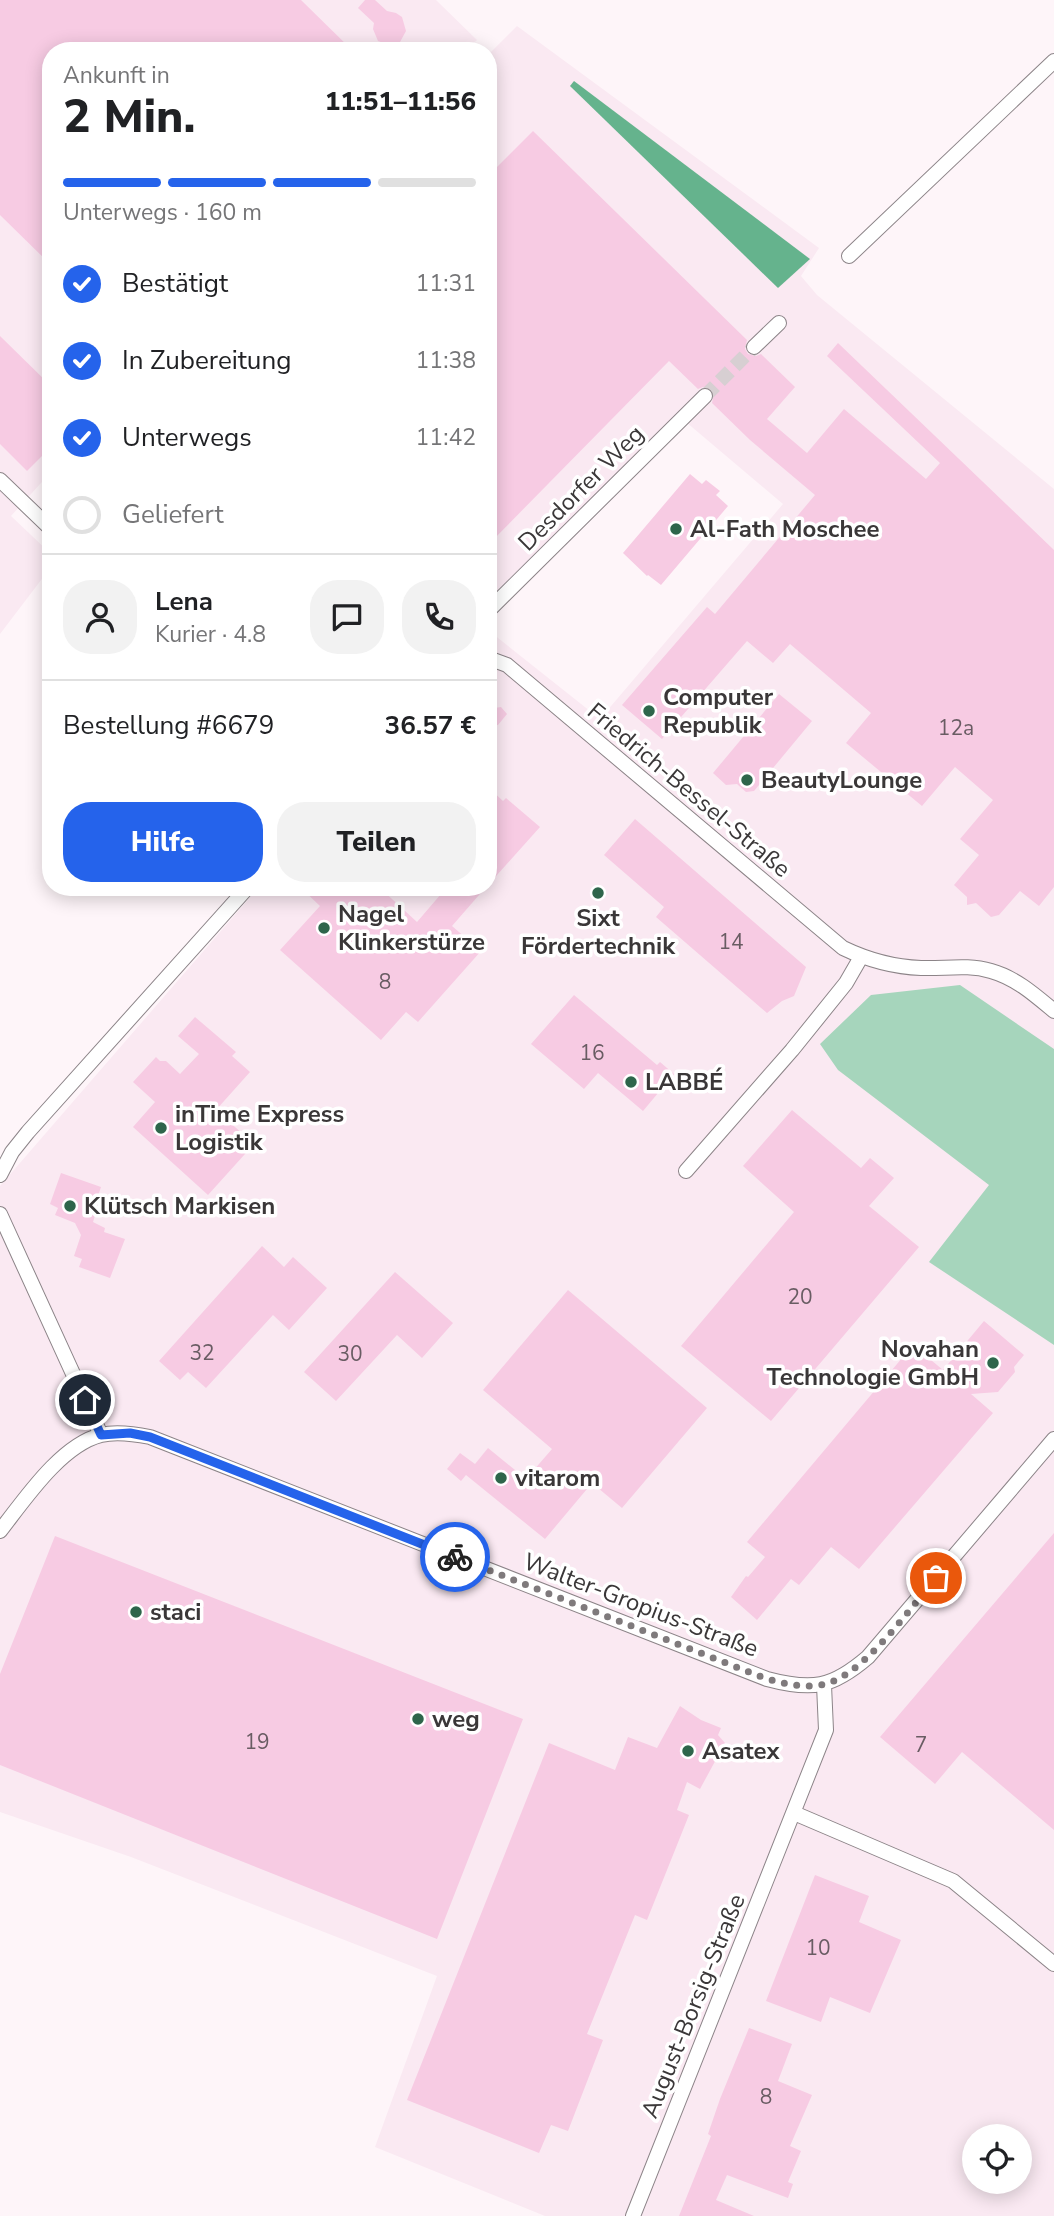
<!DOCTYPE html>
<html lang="de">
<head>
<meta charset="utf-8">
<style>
	body { margin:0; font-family:"Nunito Sans",sans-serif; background:#f2f2f2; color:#202124; height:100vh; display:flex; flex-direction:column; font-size:26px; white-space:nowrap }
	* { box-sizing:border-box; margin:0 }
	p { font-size:23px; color:#757577 }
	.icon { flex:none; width:38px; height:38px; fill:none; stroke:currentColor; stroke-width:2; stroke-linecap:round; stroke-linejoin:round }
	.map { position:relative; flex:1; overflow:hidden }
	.sheet { position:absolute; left:42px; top:42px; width:455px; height:854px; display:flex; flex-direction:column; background:#fff; border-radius:28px; box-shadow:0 4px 18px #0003 }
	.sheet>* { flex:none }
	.controls { position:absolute; left:962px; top:2124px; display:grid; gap:14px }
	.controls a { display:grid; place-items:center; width:70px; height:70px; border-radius:50%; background:#fff; box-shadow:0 4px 18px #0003; font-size:35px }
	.pin { position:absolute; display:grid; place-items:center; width:60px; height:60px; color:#fff; margin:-30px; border:4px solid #fff; border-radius:50%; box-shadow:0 2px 7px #0007 }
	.courier { position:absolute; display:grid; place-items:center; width:70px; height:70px; margin:-35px; border:5px solid #2563eb; border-radius:50%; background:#fff; color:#222; box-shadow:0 2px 9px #0007 }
	.headline em { font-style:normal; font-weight:800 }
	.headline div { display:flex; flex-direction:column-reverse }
	.headline { display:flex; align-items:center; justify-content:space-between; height:119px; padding:0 21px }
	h1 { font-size:46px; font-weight:800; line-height:52px }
	.bar { display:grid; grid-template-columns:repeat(4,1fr); gap:10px 7px; align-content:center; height:84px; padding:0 21px }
	.bar i { height:9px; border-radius:5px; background:#e0e0e0 }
	.bar .active { background:#2563eb }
	.bar p { grid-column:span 4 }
	.line { display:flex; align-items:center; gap:18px; padding:0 21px; border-top:2px solid #e0e0e0 }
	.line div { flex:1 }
	.round { display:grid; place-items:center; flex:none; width:74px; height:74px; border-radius:28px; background:#f2f2f2 }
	ol { padding:0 21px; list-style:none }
	li { display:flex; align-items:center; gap:21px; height:77px }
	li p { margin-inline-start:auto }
	li .icon { padding:7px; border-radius:50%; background:#2563eb; color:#fff; stroke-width:4 }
	li:last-child { color:#757577 }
	li i { width:38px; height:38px; border:4px solid #e0e0e0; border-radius:50% }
	.button { display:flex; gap:14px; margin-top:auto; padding:14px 21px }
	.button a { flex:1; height:80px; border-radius:28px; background:#2563eb; color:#fff; font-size:28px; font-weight:800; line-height:80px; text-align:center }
	.button a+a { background:#f2f2f2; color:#202124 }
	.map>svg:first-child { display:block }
</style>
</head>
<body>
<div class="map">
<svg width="1054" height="2216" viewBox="0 0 1054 2216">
	<rect width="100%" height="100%" fill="#fef5f9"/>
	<path fill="#fae9f2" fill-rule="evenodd" d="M0 0H436L477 40 465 51H51V472L11 516 51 554V567L0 634Z
		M517 26 819 248 801 276 817 295 1054 489V2216H545L375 2147 437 1976 131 1857 0 1812V1186L259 887H488V630L600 719 783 504 686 422 488 614V55ZM975 2137H1020V2182H975Z"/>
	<path fill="#a6d5bc" d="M960 985 1054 1049V1345L929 1262 989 1185 838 1070 820 1044 871 995Z"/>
	<path fill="#65b38d" d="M574 81 810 259 778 288 570 86Z"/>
	<path fill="#f7cbe3" d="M0 0H301L353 51H51V265L0 215Z
		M365 0H375L387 11 396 13 402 17 406 31 400 42 389 45 378 41 373 29 374 23 358 8Z
		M533 131 747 340 745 349 748 354 756 356 761 354 795 387 767 419 807 453 844 409 926 479 940 463 827 356 838 343 1054 550V887L1039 906 1020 891 999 915 991 917 976 903 967 905V897L954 885 979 855 960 839 993 800 955 767 922 806 846 743 871 713 790 644 773 663 747 641 662 739 622 705 707 607 715 614 815 495 750 440 712 403 714 394 711 389 703 387 698 389 669 361 488 545V176Z
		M0 336 51 386V447L27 471 0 444Z
		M690 474 702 484 706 480 720 491 716 495 728 506 661 585 648 575 647 576 623 553Z
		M779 694 812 721 754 791 746 792 737 784 726 785 713 773Z
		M501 707 507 714 498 725 488 726V709Z
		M488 787 503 801 506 798 540 827 488 885Z
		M635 819 806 967 794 996 782 1001 767 1013 656 917 664 907 604 855Z
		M300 887H379L417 922 447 887H486L452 926 481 951 418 1022 406 1012 381 1040 280 950 320 906Z
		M574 995 657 1065 660 1062 674 1074 643 1111 598 1073 584 1089 531 1044Z
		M195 1017 236 1052 232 1056 250 1072 216 1110 254 1144 208 1195 133 1127 155 1102 133 1082 156 1057 160 1061H166L180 1074 199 1054 178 1036Z
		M792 1110 861 1168 870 1158 894 1178 869 1206 919 1247 771 1421 681 1346 794 1212 743 1166Z
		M61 1173 101 1187 94 1208 97 1209 93 1222 105 1228 104 1232 125 1239 110 1278 79 1267 82 1259 74 1256 81 1235 75 1223 55 1215 58 1208 50 1204Z
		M262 1246 284 1267 293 1257 327 1288 289 1330 273 1315 206 1388 188 1372 180 1380 159 1361Z
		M395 1272 453 1323 422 1358 397 1335 336 1401 304 1372Z
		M568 1290 707 1408 622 1508 592 1483 545 1539 466 1475 461 1481 447 1469 460 1453 475 1464 488 1448 526 1479 552 1449 483 1390Z
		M984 1321 1024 1355 1014 1367 1015 1372 998 1392 971 1394 993 1413 859 1569 831 1547 799 1585 791 1579 757 1620 731 1597 746 1576 748 1577 765 1557 747 1542 913 1345 943 1370Z
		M1054 1533V1830L962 1752 935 1784 880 1737Z
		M55 1536 523 1719 437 1939 0 1765V1674Z
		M680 1706 701 1720 721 1728 718 1735 725 1743 700 1789 687 1782 677 1810 689 1815 647 1920 635 1915 587 2034 603 2040 568 2131 551 2125 539 2153 407 2100 549 1743 615 1770 628 1737 657 1748Z
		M815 1875 869 1896 859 1922 901 1940 870 2013 830 1997 821 2022 766 2001Z
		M749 2028 792 2044 778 2081 812 2095 790 2146 801 2151 788 2182 793 2184 788 2198 727 2175 716 2200 754 2216H679L711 2136 708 2134 720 2099Z"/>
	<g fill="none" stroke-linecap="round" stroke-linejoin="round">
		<path stroke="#d7cfd2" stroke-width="14" stroke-dasharray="14 7" stroke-linecap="butt" d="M705 396 754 347"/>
		<defs>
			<path id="minor" d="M849 256 1054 61
				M754 347 779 323
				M0 480 51 529
				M488 611 705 396
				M488 658 507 665 843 948C868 960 893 967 921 968 945 969 967 964 991 971 1016 978 1035 995 1054 1011
				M686 1171 792 1050 846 983 861 957
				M0 1175 12 1152 28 1132 248 887
				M0 1214 101 1435
				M0 1531C25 1499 61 1445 101 1435 117 1431 135 1434 150 1437L767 1679C812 1691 832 1688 868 1657L1054 1439
				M794 1813 953 1881 1054 1964
				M633 2216 826 1730 824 1685"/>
		</defs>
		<use href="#minor" stroke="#8c8488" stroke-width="16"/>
		<use href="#minor" stroke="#fff" stroke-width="14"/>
	</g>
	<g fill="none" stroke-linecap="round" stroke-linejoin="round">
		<path stroke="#7f7a7c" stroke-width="7" stroke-dasharray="0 12.6" d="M455 1557 767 1679C786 1684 802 1688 821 1685 861 1679 910 1608 936 1578"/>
		<path stroke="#2563eb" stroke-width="9" d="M85 1400 101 1435 130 1433 150 1437 455 1557"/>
	</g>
	<g fill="#2e654b" stroke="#fff" stroke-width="2.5">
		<circle cx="676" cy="529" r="7"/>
		<circle cx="649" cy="711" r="7"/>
		<circle cx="747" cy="780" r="7"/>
		<circle cx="598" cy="893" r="7"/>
		<circle cx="324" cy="928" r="7"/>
		<circle cx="631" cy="1082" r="7"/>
		<circle cx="161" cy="1128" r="7"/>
		<circle cx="70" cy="1206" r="7"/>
		<circle cx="993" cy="1363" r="7"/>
		<circle cx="501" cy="1478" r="7"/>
		<circle cx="136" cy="1612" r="7"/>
		<circle cx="418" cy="1719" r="7"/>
		<circle cx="688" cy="1751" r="7"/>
	</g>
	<g text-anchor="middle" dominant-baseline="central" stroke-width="7" stroke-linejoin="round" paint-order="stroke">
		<g font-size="21" fill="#695c63">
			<text x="956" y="728">12a</text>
			<text x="731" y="942">14</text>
			<text x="385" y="982">8</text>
			<text x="592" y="1053">16</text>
			<text x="800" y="1297">20</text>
			<text x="202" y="1353">32</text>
			<text x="350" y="1354">30</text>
			<text x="257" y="1742">19</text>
			<text x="921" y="1745">7</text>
			<text x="818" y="1948">10</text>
			<text x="766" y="2097">8</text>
		</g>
		<g font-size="24" fill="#3a3738" stroke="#fff">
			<text transform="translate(581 488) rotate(-45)">Desdorfer Weg</text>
			<text transform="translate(689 790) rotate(40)">Friedrich-Bessel-Straße</text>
			<text transform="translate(641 1605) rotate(21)">Walter-Gropius-Straße</text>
			<text transform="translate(693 2006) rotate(-68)">August-Borsig-Straße</text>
		</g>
		<g font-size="24" font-weight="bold" fill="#3a3738" stroke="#fff" text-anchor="start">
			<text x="690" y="529">Al-Fath Moschee</text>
			<text x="663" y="697">Computer<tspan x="663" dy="28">Republik</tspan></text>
			<text x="761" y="780">BeautyLounge</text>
			<text x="338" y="914">Nagel<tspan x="338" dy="28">Klinkerstürze</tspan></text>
			<text x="598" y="918" text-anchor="middle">Sixt<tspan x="598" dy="28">Fördertechnik</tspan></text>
			<text x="645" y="1082">LABBÉ</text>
			<text x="175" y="1114">inTime Express<tspan x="175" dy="28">Logistik</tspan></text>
			<text x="84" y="1206">Klütsch Markisen</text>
			<text x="979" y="1349" text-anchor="end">Novahan<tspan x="979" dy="28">Technologie GmbH</tspan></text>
			<text x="515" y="1478">vitarom</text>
			<text x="150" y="1612">staci</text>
			<text x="432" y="1719">weg</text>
			<text x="702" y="1751">Asatex</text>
		</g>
	</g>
</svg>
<div class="controls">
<a><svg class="icon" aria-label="locate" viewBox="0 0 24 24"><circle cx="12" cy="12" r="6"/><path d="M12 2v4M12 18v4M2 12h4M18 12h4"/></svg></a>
</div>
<div class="pin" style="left:936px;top:1578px;background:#ea580c"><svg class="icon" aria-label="bag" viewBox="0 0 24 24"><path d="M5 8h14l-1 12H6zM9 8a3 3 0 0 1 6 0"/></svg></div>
<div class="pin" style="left:85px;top:1400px;background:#1f2937"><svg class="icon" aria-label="home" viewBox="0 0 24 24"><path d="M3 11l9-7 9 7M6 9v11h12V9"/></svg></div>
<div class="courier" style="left:455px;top:1557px"><svg class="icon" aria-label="bike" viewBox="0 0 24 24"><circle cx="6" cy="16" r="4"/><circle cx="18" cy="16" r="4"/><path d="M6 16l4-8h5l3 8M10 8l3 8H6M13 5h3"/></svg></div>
<section class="sheet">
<div class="headline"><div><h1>2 Min.</h1><p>Ankunft in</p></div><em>11:51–11:56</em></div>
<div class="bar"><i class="active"></i><i class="active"></i><i class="active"></i><i></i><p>Unterwegs · 160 m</p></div>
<ol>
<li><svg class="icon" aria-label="check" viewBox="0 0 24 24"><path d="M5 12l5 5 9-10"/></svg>Bestätigt<p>11:31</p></li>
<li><svg class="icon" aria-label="check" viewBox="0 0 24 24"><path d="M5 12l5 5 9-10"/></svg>In Zubereitung<p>11:38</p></li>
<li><svg class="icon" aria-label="check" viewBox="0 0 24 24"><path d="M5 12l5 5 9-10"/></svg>Unterwegs<p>11:42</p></li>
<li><i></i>Geliefert</li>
</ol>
<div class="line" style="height:126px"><a class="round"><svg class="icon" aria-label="person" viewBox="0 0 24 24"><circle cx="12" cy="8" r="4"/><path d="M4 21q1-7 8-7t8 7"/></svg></a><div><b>Lena</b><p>Kurier · 4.8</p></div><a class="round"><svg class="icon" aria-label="chat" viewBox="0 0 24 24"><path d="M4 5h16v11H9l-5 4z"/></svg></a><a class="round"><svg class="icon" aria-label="phone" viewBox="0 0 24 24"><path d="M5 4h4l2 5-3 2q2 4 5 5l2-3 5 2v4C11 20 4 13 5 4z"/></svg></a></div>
<div class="line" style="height:91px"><div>Bestellung #6679</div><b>36.57 €</b></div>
<div class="button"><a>Hilfe</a><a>Teilen</a></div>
</section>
</div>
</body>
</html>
